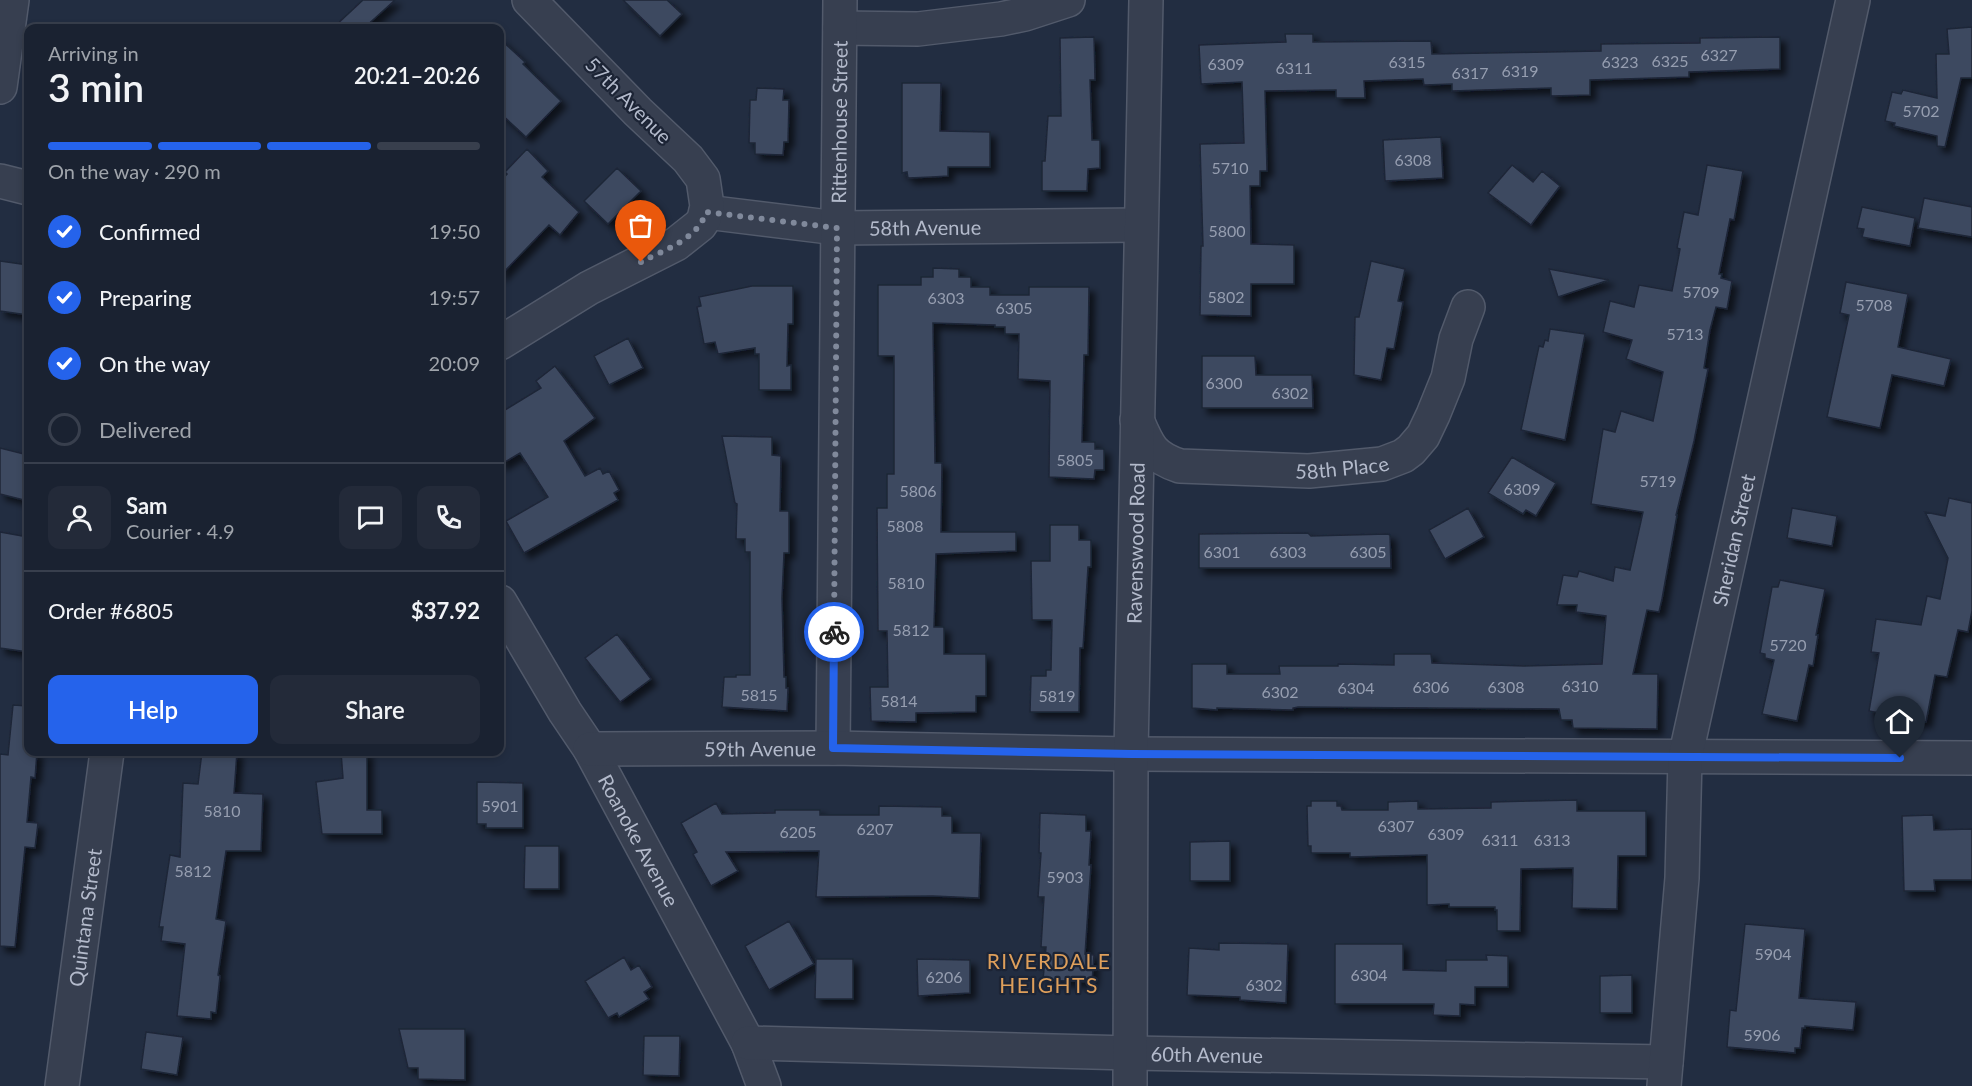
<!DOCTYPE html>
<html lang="en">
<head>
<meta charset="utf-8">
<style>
	body { margin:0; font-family:Lato,sans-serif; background:#232a39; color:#f1f3f6; height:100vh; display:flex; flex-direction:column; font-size:22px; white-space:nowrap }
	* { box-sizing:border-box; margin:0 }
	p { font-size:20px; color:#9fa4ab }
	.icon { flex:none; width:33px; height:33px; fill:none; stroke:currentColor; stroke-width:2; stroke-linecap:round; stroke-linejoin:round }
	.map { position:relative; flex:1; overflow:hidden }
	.details { position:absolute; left:24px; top:24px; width:480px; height:732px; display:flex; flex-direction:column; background:#1a2231; border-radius:12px; box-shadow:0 3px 9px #0003,0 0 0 2px #383f4d }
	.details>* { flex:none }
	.pin { position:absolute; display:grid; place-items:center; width:51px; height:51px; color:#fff; margin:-62px -26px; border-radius:50% 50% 50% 0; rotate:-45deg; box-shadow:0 0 6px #0007 }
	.pin .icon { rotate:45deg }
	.courier { position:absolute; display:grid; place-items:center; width:60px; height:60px; margin:-30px; border:4px solid #2563eb; border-radius:50%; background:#fff; color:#222; box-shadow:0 2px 8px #0007 }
	.summary em { font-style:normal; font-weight:600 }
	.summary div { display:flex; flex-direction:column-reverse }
	.summary { display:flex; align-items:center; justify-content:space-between; height:102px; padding:0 24px }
	h1 { font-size:39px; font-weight:600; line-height:45px }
	.bar { display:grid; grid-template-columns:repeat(4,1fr); gap:9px 6px; align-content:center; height:72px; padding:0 24px }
	.bar i { height:8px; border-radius:4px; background:#383f4d }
	.bar .on { background:#2563eb }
	.bar p { grid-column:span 4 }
	.line { display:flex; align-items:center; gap:15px; padding:0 24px; border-top:2px solid #383f4d }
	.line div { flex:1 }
	.round { display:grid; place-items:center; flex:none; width:63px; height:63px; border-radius:12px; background:#232a39 }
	ol { padding:0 24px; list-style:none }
	li { display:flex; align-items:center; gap:18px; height:66px }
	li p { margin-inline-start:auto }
	li .icon { padding:6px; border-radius:50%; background:#2563eb; color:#fff; stroke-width:4 }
	li:last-child { color:#9fa4ab }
	li i { width:33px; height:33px; border:3px solid #383f4d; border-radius:50% }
	.cta { display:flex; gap:12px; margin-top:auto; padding:12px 24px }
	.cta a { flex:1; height:69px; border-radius:12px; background:#2563eb; color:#fff; font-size:24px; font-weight:600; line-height:69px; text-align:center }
	.cta a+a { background:#232a39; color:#f1f3f6 }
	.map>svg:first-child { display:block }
</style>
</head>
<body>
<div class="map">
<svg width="1972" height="1086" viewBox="0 0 1972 1086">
	<defs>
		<filter id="shadow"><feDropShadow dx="5.5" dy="5.5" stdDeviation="3" flood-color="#0009"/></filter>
	</defs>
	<rect width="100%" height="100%" fill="#222d41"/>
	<path fill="#3e4961" stroke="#1e2637" stroke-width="1.5" filter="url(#shadow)" d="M363 0H395L364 28H333Z
		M623 0H667L682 14 660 36Z
		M1972 27V78H1961L1945 147 1937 146V136L1894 126 1895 123 1885 121 1892 92 1901 94 1903 90 1937 98 1936 54H1949L1947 29Z
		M1285 34H1313V42L1431 41 1432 54 1601 51V44L1700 43V38L1780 37V69L1689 72V77L1590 80V95L1551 96V88L1452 91V84L1424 85 1423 79 1364 81 1365 98H1336V90L1265 91 1267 171H1260V186H1250L1251 244 1294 245V284H1251V316L1200 315 1201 246H1203L1200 144 1244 143 1242 82 1201 84 1199 45 1286 42Z
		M1094 37 1095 80H1090L1092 140H1100V168L1088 169 1087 191H1042V161H1045L1048 116H1061L1060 38Z
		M500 39 525 62 523 64 561 101 526 137 500 113Z
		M902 83H941L940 131 990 132V167H948V176L932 177 908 178 907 172 902 173Z
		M757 88 784 89 783 100H789L788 142H784L783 155 755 154V143H749L750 100H756Z
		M1441 137 1443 178 1385 181 1383 140Z
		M527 149 548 171 542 177 579 212 560 235 549 225 500 276V182L507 174 505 172Z
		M1512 165 1533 182 1542 171 1560 186 1531 225 1488 193Z
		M1707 165 1743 171 1734 220 1730 219 1719 274H1722L1721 278 1732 281 1727 309 1716 307 1710 330 1704 368 1708 369 1694 441 1676 515H1677L1662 599 1659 612 1647 610 1633 674H1658L1657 729 1573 728 1572 720H1561L1559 709 1298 707 1293 708V710L1217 708V710L1192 708V664H1227V674H1280L1279 666H1338V664L1394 665V654H1431L1432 663 1524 666 1602 664 1606 616 1576 612 1577 605H1557L1563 575 1577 577 1579 571 1613 581 1615 567 1630 570 1643 512 1591 504 1603 429 1615 432 1621 411 1653 421 1663 372 1626 359 1632 340 1603 332 1610 301 1634 307 1639 285 1672 291 1680 249 1677 248 1684 212 1698 215Z
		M617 168 641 191 608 224 584 201Z
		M1924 198 1972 207V237L1918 228Z
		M1862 207 1915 218 1910 246 1862 237 1864 229 1857 228Z
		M0 261 28 265V315L0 311Z
		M1371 261 1405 269 1398 301 1403 302 1394 349 1387 348 1381 380 1354 375 1355 317H1359Z
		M933 268 959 269V277H971V287H990V295H1029V287H1089L1088 355H1084L1082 442H1095V449H1104V470H1095L1094 479 1049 477 1050 381 1018 379 1019 334H1005V327H995V325L933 323 935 463H942L941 532H1016V551L936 554 934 627H944V654H986V696H976V712L916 713V722L871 721 870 687H888L887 631H878L877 508H887V474H894V356H878V285H921V277H933Z
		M1549 269 1609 280 1558 297Z
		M1846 282 1908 294 1898 347 1951 359 1944 386 1892 375 1880 428 1827 417 1849 315 1840 313Z
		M752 286H793V324H788L787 366 791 365V390H759V354H755V348L718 354 715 342 704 344 697 307 701 306 699 297Z
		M1550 329 1585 334 1565 440 1521 430 1539 346 1543 347 1545 340 1548 341Z
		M628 338 643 368 609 385 594 356Z
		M1202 356H1255L1256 375H1312L1313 408H1202Z
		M555 366 595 418 564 441 585 476 600 468 603 474 609 471 619 490 614 493 618 500 524 553 506 521 548 497 520 453 500 465V413L541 388 536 381Z
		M722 436 772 437V455L781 456 780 511H789V553H784L782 598 784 677H786V688H788L787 711 722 707 724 677H736V675H750V552H745V539H736L737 504 735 503Z
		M0 448 28 455V482L24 500 0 494Z
		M1512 457 1556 483 1536 516 1526 510 1523 514 1488 493Z
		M1949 498 1972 503V611L1968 632 1958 630 1947 677 1935 675 1926 722 1869 711 1879 653 1871 652 1876 619 1921 625 1927 596 1940 599 1948 558 1925 512 1945 516Z
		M1468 508 1484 537 1445 559 1429 530Z
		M1792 508 1837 516 1832 546 1787 538Z
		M1050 525H1079V540H1091V567H1088L1083 648H1080L1079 712H1030L1031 676H1046V670H1051L1052 620H1032L1031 561H1050Z
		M0 532 28 537V652L0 648Z
		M1308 533 1311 536 1388 534 1390 535 1391 568H1199V534Z
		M1780 580 1825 589 1816 635H1818L1813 666 1809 665 1797 721 1762 714 1774 660 1765 658V654L1760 653 1772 587H1778Z
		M617 634 651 679 620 702 585 658Z
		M13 705 28 706V752H37L35 778 31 777 27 822 38 823 35 848 25 847 15 947 0 946V754L8 755Z
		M202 752H237L234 793 263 794 261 851H226L216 919 226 921 218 975 220 976 216 1013 211 1012V1019L177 1016 185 944 161 941 163 927H159L170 855 180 857 183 783 198 784Z
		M341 752H367V810H382V834H322L316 782 343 778Z
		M477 782 523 783V828H486V824H477Z
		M1577 800V811H1646V856H1618L1617 909 1572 908 1573 868 1521 869 1520 931H1497V910H1495V907H1449V904L1427 905V855L1350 857V853H1311V846H1308L1307 806H1311V801H1337V806H1341L1342 810H1388V802L1418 801V809L1491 808V802Z
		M716 803 722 814 775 813V810H820V815H879V806L942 807V816H952V833H981L979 898 933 896 816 897 819 851 726 852 738 871 711 886 693 854 697 852 681 823Z
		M1040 813 1086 815V831H1091L1089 865H1091L1085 954 1094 955 1092 982 1043 980 1046 947H1041L1044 897H1038L1041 853H1039Z
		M1933 815 1934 830 1972 829V880H1934L1935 891H1904L1902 816Z
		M1230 841V881H1190V842Z
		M525 846H559V889H524Z
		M789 921 814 964 769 990 745 946Z
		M1745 924 1805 929 1799 998 1856 1002 1853 1030 1805 1026V1028H1802L1800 1048H1795V1053L1727 1047 1730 1010 1736 1011Z
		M1219 943 1288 944 1286 1003 1240 1000V997L1187 995 1189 948 1219 950Z
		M1335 944H1403V970L1446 971V960H1487L1486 955 1508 956V987H1475V1005L1460 1004V1016L1433 1015 1434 1004H1335Z
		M624 957 631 970 639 965 652 987 644 992 649 999 619 1017 617 1013 608 1018 585 981Z
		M816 959H853V999H815Z
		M917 959 970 960V993L918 996Z
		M1632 975V1013H1600V976Z
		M399 1029H465V1080L418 1079V1068H408Z
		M146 1032 183 1037 177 1075 141 1069Z
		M644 1036H680L679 1076 643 1075Z"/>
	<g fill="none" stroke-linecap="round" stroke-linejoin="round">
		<defs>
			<g id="minor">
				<path d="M840 28 918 29 1001 19 1025 14 1068 0"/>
				<path d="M0 87 12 0"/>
				<path d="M0 181 28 188"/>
				<path id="s1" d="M706 212 837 228 1140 225"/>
				<path d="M500 343 589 288 676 244 700 225 704 219 707 206 703 179 688 159 638 112 529 0"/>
				<path id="s2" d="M1137 420C1148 446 1152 457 1180 466L1309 471 1382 464 1403 456 1411 450 1423 436 1433 415 1448 378 1456 339 1468 307"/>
				<path id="s3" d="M500 602 565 712 590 749 748 1043 764 1086"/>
				<path id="s4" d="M833 748 840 0"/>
				<path id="s5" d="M590 749 833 748 1131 754 1972 758"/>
				<path id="s6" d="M748 1043 1130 1053 1666 1062"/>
				<path id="s7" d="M62 1086 107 752"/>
				<path id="s8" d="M1130 1086 1131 754 1146 0"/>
				<path id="s9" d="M1664 1086 1682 878 1685 758 1853 0"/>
			</g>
		</defs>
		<use href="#minor" stroke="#525a6b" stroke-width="36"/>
		<use href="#minor" stroke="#373f50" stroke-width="33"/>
	</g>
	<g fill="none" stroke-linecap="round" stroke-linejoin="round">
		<path stroke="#80899b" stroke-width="6" stroke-dasharray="0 10.8" d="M641 262C664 250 698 239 706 212L837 228 834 632"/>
		<path stroke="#2563eb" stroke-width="8" d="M834 632 833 748 1131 754 1900 758"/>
	</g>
	<g text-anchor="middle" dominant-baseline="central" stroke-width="4.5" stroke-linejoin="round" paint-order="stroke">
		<g font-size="16" fill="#969eb0">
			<text x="1719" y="54">6327</text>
			<text x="1670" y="60">6325</text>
			<text x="1407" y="61">6315</text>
			<text x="1620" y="61">6323</text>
			<text x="1226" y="63">6309</text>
			<text x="1294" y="67">6311</text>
			<text x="1520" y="70">6319</text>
			<text x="1470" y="72">6317</text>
			<text x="1921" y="110">5702</text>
			<text x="1413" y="159">6308</text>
			<text x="1230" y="167">5710</text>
			<text x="1227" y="230">5800</text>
			<text x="1701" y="291">5709</text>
			<text x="1226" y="296">5802</text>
			<text x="946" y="297">6303</text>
			<text x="1874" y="304">5708</text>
			<text x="1014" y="307">6305</text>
			<text x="1685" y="333">5713</text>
			<text x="1224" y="382">6300</text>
			<text x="1290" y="392">6302</text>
			<text x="1075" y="459">5805</text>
			<text x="1658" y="480">5719</text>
			<text x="1522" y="488">6309</text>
			<text x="918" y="490">5806</text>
			<text x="905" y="525">5808</text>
			<text x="1222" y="551">6301</text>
			<text x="1288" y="551">6303</text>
			<text x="1368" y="551">6305</text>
			<text x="906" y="582">5810</text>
			<text x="911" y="629">5812</text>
			<text x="1788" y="644">5720</text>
			<text x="1580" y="685">6310</text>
			<text x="1431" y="686">6306</text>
			<text x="1506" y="686">6308</text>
			<text x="1356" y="687">6304</text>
			<text x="1280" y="691">6302</text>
			<text x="759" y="694">5815</text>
			<text x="1057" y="695">5819</text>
			<text x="899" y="700">5814</text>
			<text x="500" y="805">5901</text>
			<text x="222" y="810">5810</text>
			<text x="1396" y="825">6307</text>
			<text x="875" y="828">6207</text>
			<text x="798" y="831">6205</text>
			<text x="1446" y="833">6309</text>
			<text x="1500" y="839">6311</text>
			<text x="1552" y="839">6313</text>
			<text x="193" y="870">5812</text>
			<text x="1065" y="876">5903</text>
			<text x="1773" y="953">5904</text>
			<text x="1369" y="974">6304</text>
			<text x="944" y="976">6206</text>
			<text x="1264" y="984">6302</text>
			<text x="1762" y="1034">5906</text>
		</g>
		<g font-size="20" fill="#b3bacb" stroke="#1c2435">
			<text transform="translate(629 100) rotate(45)">57th Avenue</text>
			<text stroke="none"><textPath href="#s4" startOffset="626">Rittenhouse Street</textPath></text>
			<text stroke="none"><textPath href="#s1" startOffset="220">58th Avenue</textPath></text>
			<text stroke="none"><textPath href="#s2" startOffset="228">58th Place</textPath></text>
			<text stroke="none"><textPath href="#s9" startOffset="552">Sheridan Street</textPath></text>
			<text stroke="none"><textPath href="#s8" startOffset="543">Ravenswood Road</textPath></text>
			<text stroke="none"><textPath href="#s5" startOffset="170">59th Avenue</textPath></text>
			<text stroke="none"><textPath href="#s3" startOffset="276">Roanoke Avenue</textPath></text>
			<text stroke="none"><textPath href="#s7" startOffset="170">Quintana Street</textPath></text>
			<text stroke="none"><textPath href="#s6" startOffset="459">60th Avenue</textPath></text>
		</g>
		<g font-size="21" letter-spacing="1.5" fill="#de9f5b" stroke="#1c2435">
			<text x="1049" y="960">RIVERDALE<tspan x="1049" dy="24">HEIGHTS</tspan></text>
		</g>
	</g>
</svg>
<div class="pin" style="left:641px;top:262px;background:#ea580c"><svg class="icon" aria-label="bag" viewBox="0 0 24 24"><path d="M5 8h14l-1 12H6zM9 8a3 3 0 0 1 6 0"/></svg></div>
<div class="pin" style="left:1900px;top:758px;background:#1f2937"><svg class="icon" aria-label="home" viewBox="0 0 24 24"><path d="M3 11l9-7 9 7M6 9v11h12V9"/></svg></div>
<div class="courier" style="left:834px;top:632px"><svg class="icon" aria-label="bike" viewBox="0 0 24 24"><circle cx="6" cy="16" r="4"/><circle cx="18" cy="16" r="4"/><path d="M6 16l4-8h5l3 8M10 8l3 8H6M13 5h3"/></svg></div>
<section class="details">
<div class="summary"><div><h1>3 min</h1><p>Arriving in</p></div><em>20:21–20:26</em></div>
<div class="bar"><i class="on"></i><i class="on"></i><i class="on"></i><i></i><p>On the way · 290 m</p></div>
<ol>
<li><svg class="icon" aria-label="check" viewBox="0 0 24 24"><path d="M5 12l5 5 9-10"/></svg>Confirmed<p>19:50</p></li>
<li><svg class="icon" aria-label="check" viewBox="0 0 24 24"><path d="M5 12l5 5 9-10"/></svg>Preparing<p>19:57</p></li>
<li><svg class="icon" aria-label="check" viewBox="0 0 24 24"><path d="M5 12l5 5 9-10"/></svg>On the way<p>20:09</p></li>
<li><i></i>Delivered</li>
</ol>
<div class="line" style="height:108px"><a class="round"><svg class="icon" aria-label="person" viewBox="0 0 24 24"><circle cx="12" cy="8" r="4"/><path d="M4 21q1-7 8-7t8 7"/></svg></a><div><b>Sam</b><p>Courier · 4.9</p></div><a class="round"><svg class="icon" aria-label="chat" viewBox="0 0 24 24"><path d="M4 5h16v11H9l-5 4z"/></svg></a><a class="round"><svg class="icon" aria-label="phone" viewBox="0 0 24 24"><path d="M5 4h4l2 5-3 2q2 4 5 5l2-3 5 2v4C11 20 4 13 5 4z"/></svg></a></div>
<div class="line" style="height:78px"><div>Order #6805</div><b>$37.92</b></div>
<div class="cta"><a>Help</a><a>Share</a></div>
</section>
</div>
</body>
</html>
